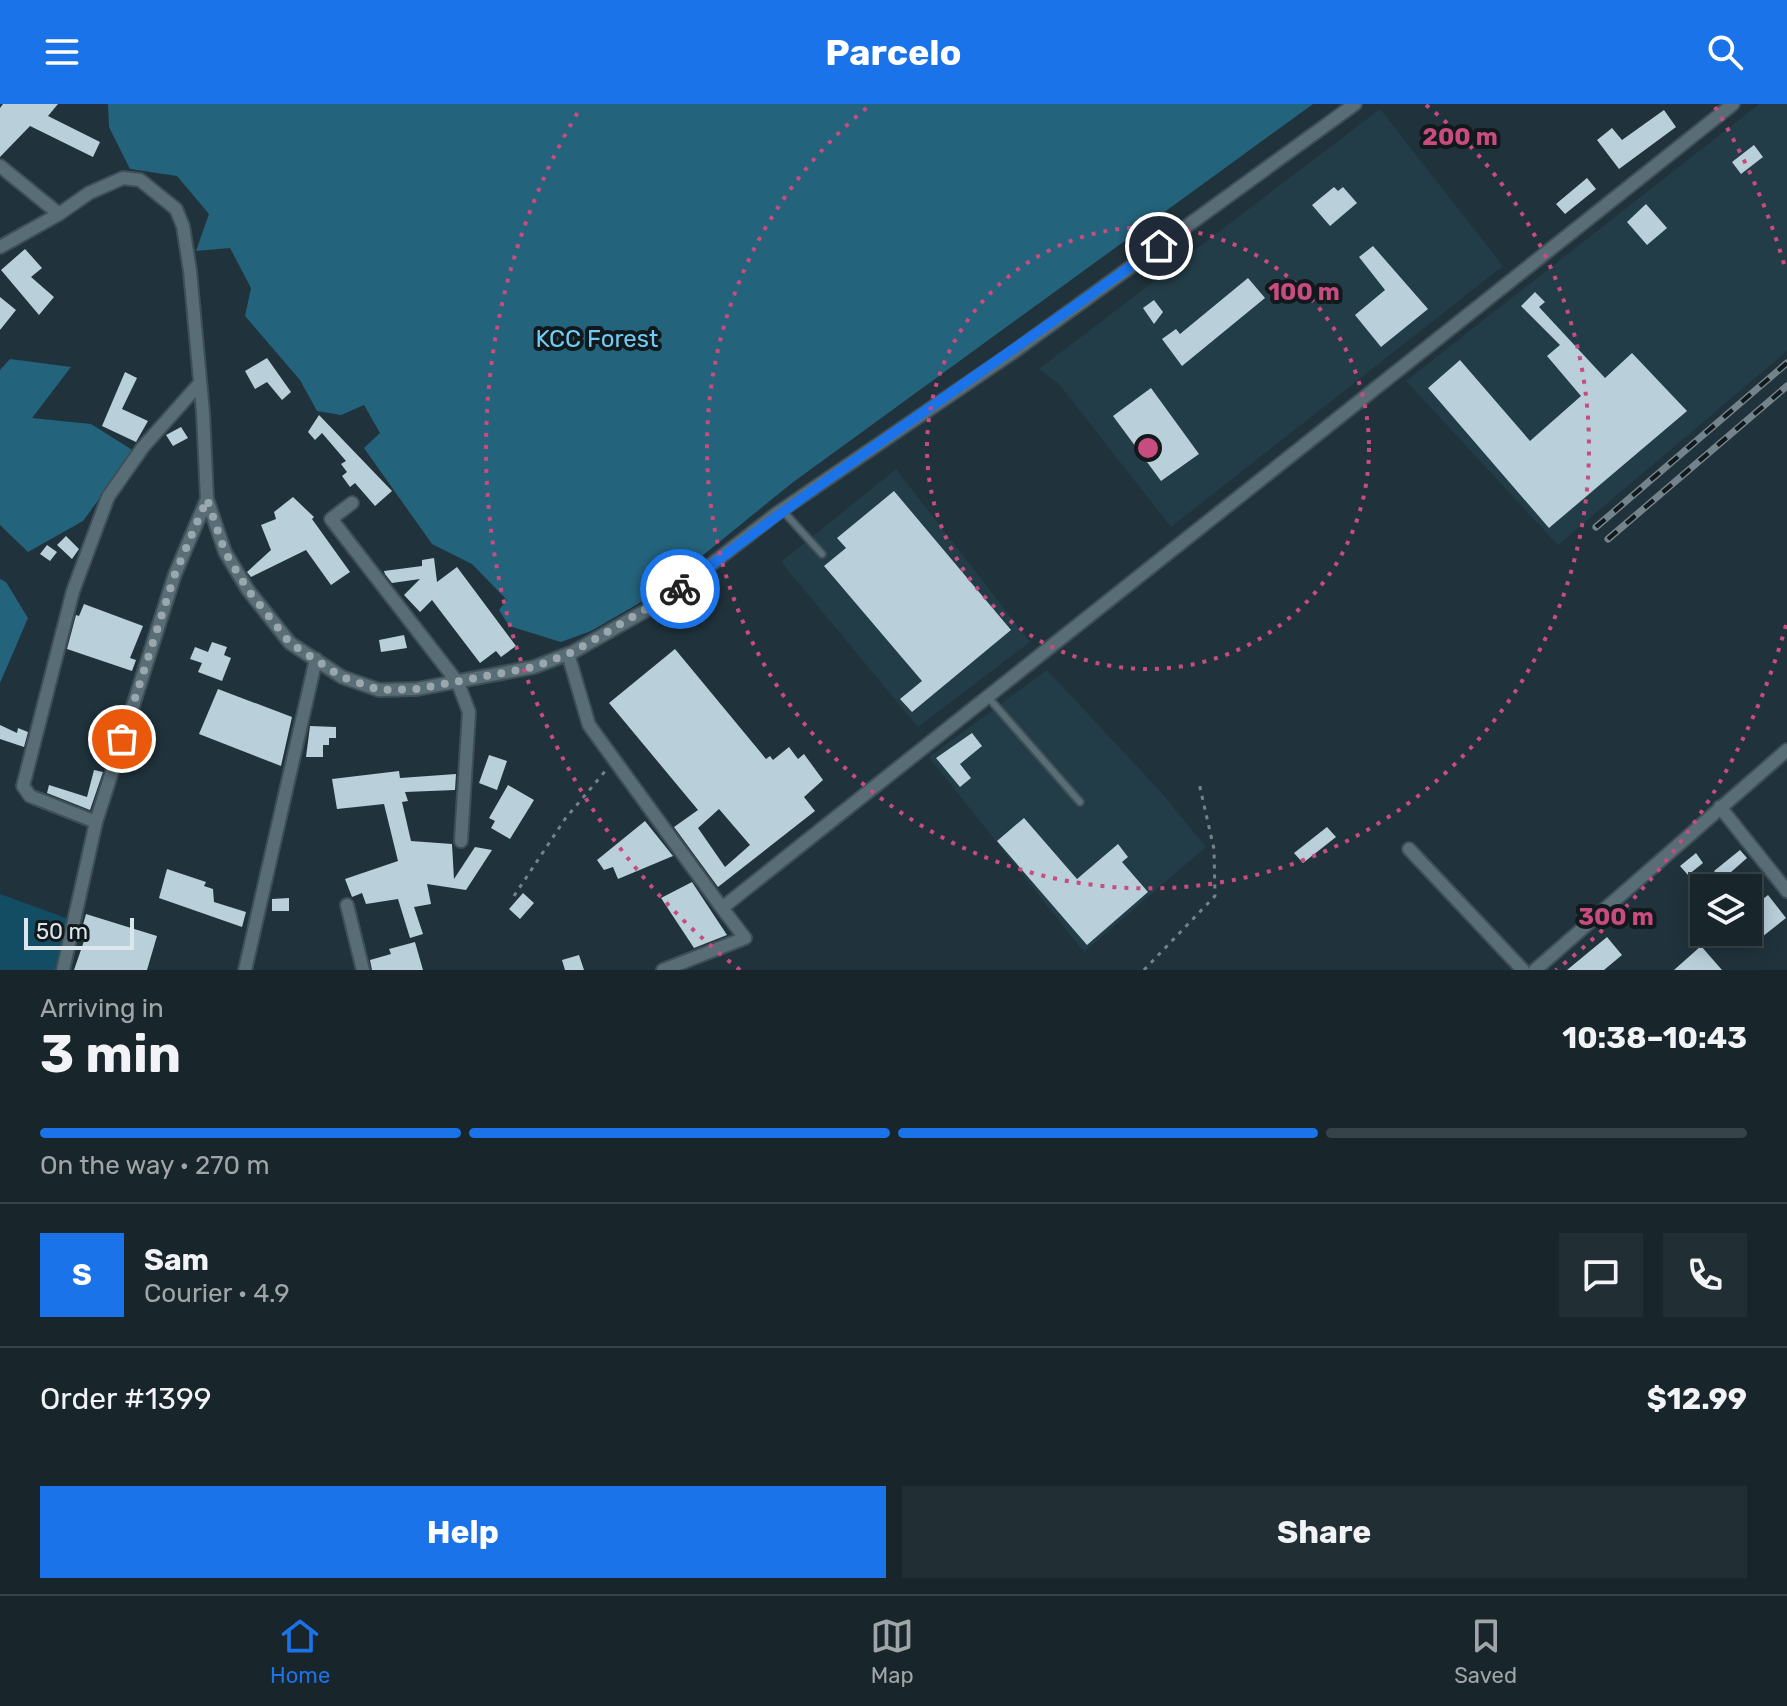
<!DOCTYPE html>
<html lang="en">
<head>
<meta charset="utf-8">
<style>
	body { margin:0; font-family:Rubik,sans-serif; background:#212e34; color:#f1f3f6; height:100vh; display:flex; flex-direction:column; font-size:30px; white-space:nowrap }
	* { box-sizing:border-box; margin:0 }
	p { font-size:26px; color:#9fa5a9 }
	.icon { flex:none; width:44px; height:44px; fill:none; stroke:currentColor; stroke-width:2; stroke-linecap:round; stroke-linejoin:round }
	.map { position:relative; height:866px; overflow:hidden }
	.panel { display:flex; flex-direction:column; background:#18262c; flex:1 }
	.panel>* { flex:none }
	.tools { position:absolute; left:1690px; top:770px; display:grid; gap:16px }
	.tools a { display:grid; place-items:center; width:72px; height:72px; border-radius:0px; background:#18262c; box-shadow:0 4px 20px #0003,0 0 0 2px #364348; font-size:40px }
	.scale { position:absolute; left:24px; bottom:20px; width:110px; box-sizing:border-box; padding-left:8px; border:4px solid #dbe7ec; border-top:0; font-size:22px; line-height:28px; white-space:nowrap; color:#dbe7ec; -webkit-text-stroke:6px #11191d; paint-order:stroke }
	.pin { position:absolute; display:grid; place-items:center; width:68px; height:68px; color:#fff; margin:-34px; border:4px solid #fff; border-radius:50%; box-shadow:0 2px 8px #0007 }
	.courier { position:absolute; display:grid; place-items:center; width:80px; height:80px; margin:-40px; border:6px solid #1a73e8; border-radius:50%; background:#fff; color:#222; box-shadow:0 2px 10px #0007 }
	.summary em { font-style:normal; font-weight:700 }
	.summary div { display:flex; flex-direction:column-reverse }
	.summary { display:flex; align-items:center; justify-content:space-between; height:136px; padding:0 40px }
	h1 { font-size:52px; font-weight:700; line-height:60px }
	.bar { display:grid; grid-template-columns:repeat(4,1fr); gap:12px 8px; align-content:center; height:96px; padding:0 40px }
	.bar i { height:10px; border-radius:6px; background:#364348 }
	.bar .active { background:#1a73e8 }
	.bar p { grid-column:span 4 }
	.line { display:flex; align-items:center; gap:20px; padding:0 40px; border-top:2px solid #364348 }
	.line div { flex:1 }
	.round { display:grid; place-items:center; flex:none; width:84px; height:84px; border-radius:0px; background:#212e34 }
	.cta { display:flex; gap:16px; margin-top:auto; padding:16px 40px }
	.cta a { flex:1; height:92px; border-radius:0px; background:#1a73e8; color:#fff; font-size:32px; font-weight:700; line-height:92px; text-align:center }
	.cta a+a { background:#212e34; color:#f1f3f6 }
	header { display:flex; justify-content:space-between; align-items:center; height:104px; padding:0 40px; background:#1a73e8; color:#fff; font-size:36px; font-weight:700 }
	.dock { display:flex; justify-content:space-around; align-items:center; height:112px; border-top:2px solid #364348; background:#18262c; font-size:22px; color:#9fa5a9 }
	.dock a { display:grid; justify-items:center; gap:4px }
	.dock .active { color:#1a73e8 }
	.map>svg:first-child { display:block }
</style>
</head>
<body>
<header><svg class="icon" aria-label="menu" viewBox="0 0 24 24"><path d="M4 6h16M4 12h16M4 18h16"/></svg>Parcelo<svg class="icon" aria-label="search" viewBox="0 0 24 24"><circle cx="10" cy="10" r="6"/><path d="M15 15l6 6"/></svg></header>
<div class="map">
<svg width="1787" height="866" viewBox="0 0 1787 866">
	<rect width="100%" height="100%" fill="#20323b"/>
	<path fill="#233d48" d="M1759 0H1787V247L1558 441 1406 277Z
		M1380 5 1503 162 1171 423 1059 280 1039 265Z
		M896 365 1030 538 918 623 781 458Z
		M1047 566 1160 687 1206 743 1084 848 929 653Z"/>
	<path fill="#124d64" d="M0 790 69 815 56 866H0Z"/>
	<path fill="#24637c" d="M108 0H1313L792 379 655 490 591 527 561 538 509 522 499 506 507 496 472 460 432 440 364 344 380 329 364 301 341 311 317 307 300 276 245 212 251 184 230 144 196 147 209 110 177 72 130 65 109 23Z
		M10 255 71 263 32 314 91 320 134 347 83 417 28 448 0 421V266Z
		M0 475 6 478 28 514 0 579Z"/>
	<path fill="#b9cfda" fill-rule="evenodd" d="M3 0H58L48 12 100 38 93 53 30 22 0 53V4Z
		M1664 6 1676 23 1619 65 1597 36 1612 24 1622 36Z
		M1754 41 1763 53 1741 70 1732 58Z
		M1587 74 1596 85 1565 110 1556 100Z
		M1334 83 1338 87 1343 83 1357 99 1330 122 1312 101Z
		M1646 100 1667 124 1647 141 1627 118Z
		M1373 142 1428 205 1381 243 1355 211 1385 186 1359 153Z
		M25 145 42 164 31 173 54 193 39 211 1 166Z
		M1248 174 1265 194 1182 262 1162 235 1176 225 1180 230Z
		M1535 188 1545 198 1539 203 1605 274 1632 249 1687 307 1549 424 1428 284 1460 256 1530 337 1581 292 1547 252 1560 241 1521 202Z
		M0 193 16 206 0 226Z
		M1154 196 1163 208 1154 220 1143 204Z
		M267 254 291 288 282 296 267 278 255 285 245 267Z
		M125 268 137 274 122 305 148 317 136 338 102 322Z
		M1151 284 1199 350 1161 377 1113 312Z
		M319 311 392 387 375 402 355 379 350 383 342 372 347 368 341 360 346 357 322 329 315 336 308 328Z
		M181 323 188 334 173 342 166 331Z
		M894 387 1011 526 912 608 900 595 922 577 824 462 846 444 837 434Z
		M293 393 314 413 312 415 350 468 331 481 306 446 251 473 247 468 271 446 261 421 276 415 274 408Z
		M66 432 79 445 72 455 57 441Z
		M47 441 57 448 50 457 40 450Z
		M434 454 437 478 457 463 516 542 501 553 496 547 480 559 432 496 420 508 404 491 420 475 392 479 385 470 384 467 422 462V456Z
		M84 500 143 522 130 554 136 556 132 567 67 545 76 511 79 512Z
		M404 531 407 544 381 548 379 536Z
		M212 538 227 543 224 551 231 554 222 577 198 568 202 559 190 555 195 543 208 548Z
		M675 545 766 655 770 652 773 656 789 643 798 655 804 650 823 676 804 693 815 707 718 783 674 723 698 706 609 599ZM719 705 750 741 725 763 698 724Z
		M218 585 292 613 281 662 199 630Z
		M103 610 118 614 115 626 99 621Z
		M0 621 17 629 18 624 28 628 24 643 0 635Z
		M310 622 336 623V634H329V641H323V653H306Z
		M972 629 982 642 960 660 971 674 960 683 936 654Z
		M489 651 507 657 497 686 479 679Z
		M94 666 103 668 90 706 47 689 49 681 87 693Z
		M399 667 400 674 456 670 455 686 405 688 408 697 402 698 411 737 452 740 454 775 475 743 492 746 466 786 427 780 431 800 414 803 423 830 410 834 398 795 366 800 362 789 352 793 345 775 398 757 384 700 337 705 332 675Z
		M508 681 534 696 510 735 491 724 495 717 489 714Z
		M1024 714 1077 775 1118 740 1128 753 1122 758 1148 788 1087 841 997 737Z
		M645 717 673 752 618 775 613 763 604 766 597 756Z
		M1327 723 1336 733 1303 759 1294 749Z
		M1740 746 1747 754 1722 776 1714 767Z
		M1696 749 1703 759 1688 771 1680 762Z
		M167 765 206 778 204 782 213 785 214 798 246 808 242 823 159 794Z
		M692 778 727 831 694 844 661 794Z
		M523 789 534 799 520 815 509 805Z
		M1768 791 1786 814 1748 844 1738 828H1748V807Z
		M289 794V807H272V795Z
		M86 810 157 832 147 866H74L84 837 79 835Z
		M1607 833 1622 851 1604 866H1567Z
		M415 838 423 866H372L370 856 391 850 389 845Z
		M1701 842 1722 866H1674Z
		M579 851 584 866H565L562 856Z"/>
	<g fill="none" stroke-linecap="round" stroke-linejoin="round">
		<defs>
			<path id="service" d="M782 406 822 450
				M987 592 1080 698"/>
			<path id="minor" d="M0 62 59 110
				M0 143 59 110 89 89 123 74 140 76 176 105 183 122 190 167 203 309 207 395 225 448 248 486 290 539 342 573 379 586 417 585 534 563 573 548 668 494 776 410 1012 249 1355 0
				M352 399 331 415 458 579 469 608 461 737
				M568 550 589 621 722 804
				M1720 703 1787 787
				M96 718 30 692 23 682 73 487 108 393 143 343 200 279
				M1409 745 1523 866
				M347 801 363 866
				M63 866 96 718 175 470 207 395
				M245 866 316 555
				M663 866 745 834 722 804 1733 0
				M1535 866 1787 646"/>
		</defs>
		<use href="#service" stroke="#3f4f57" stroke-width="10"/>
		<use href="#minor" stroke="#3f4f57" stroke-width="16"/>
		<path stroke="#74838a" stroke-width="3" stroke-dasharray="4 6" stroke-linecap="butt" d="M514 792 565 715 607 665
			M1144 866 1215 792 1214 745 1199 679"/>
		<use href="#service" stroke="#596d77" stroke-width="6"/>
		<use href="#minor" stroke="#596d77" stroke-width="12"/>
		<defs>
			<path id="rail" d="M1596 423 1787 259
				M1608 435 1787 282"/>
		</defs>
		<use href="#rail" stroke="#75848c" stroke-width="7"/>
		<use href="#rail" stroke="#11191d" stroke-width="4" stroke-dasharray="12" stroke-linecap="butt"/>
	</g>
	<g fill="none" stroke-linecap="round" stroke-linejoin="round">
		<path stroke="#9aa8ae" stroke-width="8" stroke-dasharray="0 14.4" d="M122 635 175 470 207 395 225 448 248 486 290 539 342 573 379 586 417 585 534 563 573 548 680 485"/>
		<path stroke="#1a73e8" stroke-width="10" d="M680 485C835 365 1000 257 1159 142"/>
	</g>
	<g fill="none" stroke="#c84c7f" stroke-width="4" stroke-dasharray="4 8">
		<circle cx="1148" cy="344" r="221"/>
		<path d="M1426 1A441 441 0 1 1 870 1"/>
		<path d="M1786 521A662 662 0 0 1 1556 866M740 866A662 662 0 0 1 581 3M1715 3A662 662 0 0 1 1786 167"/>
	</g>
	<g text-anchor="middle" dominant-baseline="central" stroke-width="8" stroke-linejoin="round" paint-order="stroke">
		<g font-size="24" fill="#6fccf4" stroke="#11191d">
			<text x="597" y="235">KCC Forest</text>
		</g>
	</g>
	<circle cx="1148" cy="344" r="12" fill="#c84c7f" stroke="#11191d" stroke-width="4"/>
	<g font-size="24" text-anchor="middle" font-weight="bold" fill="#c84c7f" stroke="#11191d" stroke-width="8" stroke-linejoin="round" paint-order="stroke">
		<text x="1460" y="41">200 m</text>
		<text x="1304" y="196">100 m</text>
		<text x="1616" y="821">300 m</text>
	</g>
</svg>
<div class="tools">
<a><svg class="icon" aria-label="layers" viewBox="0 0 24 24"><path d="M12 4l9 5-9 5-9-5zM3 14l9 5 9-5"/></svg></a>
</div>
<div class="scale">50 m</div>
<div class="pin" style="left:122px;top:635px;background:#ea580c"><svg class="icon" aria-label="bag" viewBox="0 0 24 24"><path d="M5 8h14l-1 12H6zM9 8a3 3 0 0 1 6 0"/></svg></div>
<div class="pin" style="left:1159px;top:142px;background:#1f2937"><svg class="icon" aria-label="home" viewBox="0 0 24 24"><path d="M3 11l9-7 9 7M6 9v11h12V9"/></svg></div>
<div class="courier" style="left:680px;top:485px"><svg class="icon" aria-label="bike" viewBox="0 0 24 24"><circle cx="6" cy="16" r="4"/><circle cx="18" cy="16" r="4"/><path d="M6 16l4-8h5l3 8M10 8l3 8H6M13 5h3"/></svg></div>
</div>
<section class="panel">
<div class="summary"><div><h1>3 min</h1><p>Arriving in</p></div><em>10:38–10:43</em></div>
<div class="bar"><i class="active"></i><i class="active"></i><i class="active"></i><i></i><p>On the way · 270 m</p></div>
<div class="line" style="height:144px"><b class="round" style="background:#1a73e8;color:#fff">S</b><div><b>Sam</b><p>Courier · 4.9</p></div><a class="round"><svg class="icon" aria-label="chat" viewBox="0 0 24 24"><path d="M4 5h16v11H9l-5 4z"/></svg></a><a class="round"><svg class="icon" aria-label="phone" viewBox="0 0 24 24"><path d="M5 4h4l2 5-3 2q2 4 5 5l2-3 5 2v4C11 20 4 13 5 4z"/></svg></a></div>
<div class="line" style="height:104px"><div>Order #1399</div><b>$12.99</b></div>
<div class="cta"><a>Help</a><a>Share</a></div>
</section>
<nav class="dock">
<a class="active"><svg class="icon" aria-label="home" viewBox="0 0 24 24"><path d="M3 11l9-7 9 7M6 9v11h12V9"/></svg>Home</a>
<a><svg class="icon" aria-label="map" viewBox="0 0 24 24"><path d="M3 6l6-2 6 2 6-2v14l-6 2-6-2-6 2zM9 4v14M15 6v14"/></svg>Map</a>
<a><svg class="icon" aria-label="saved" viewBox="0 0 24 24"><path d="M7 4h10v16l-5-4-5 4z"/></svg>Saved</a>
</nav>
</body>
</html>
